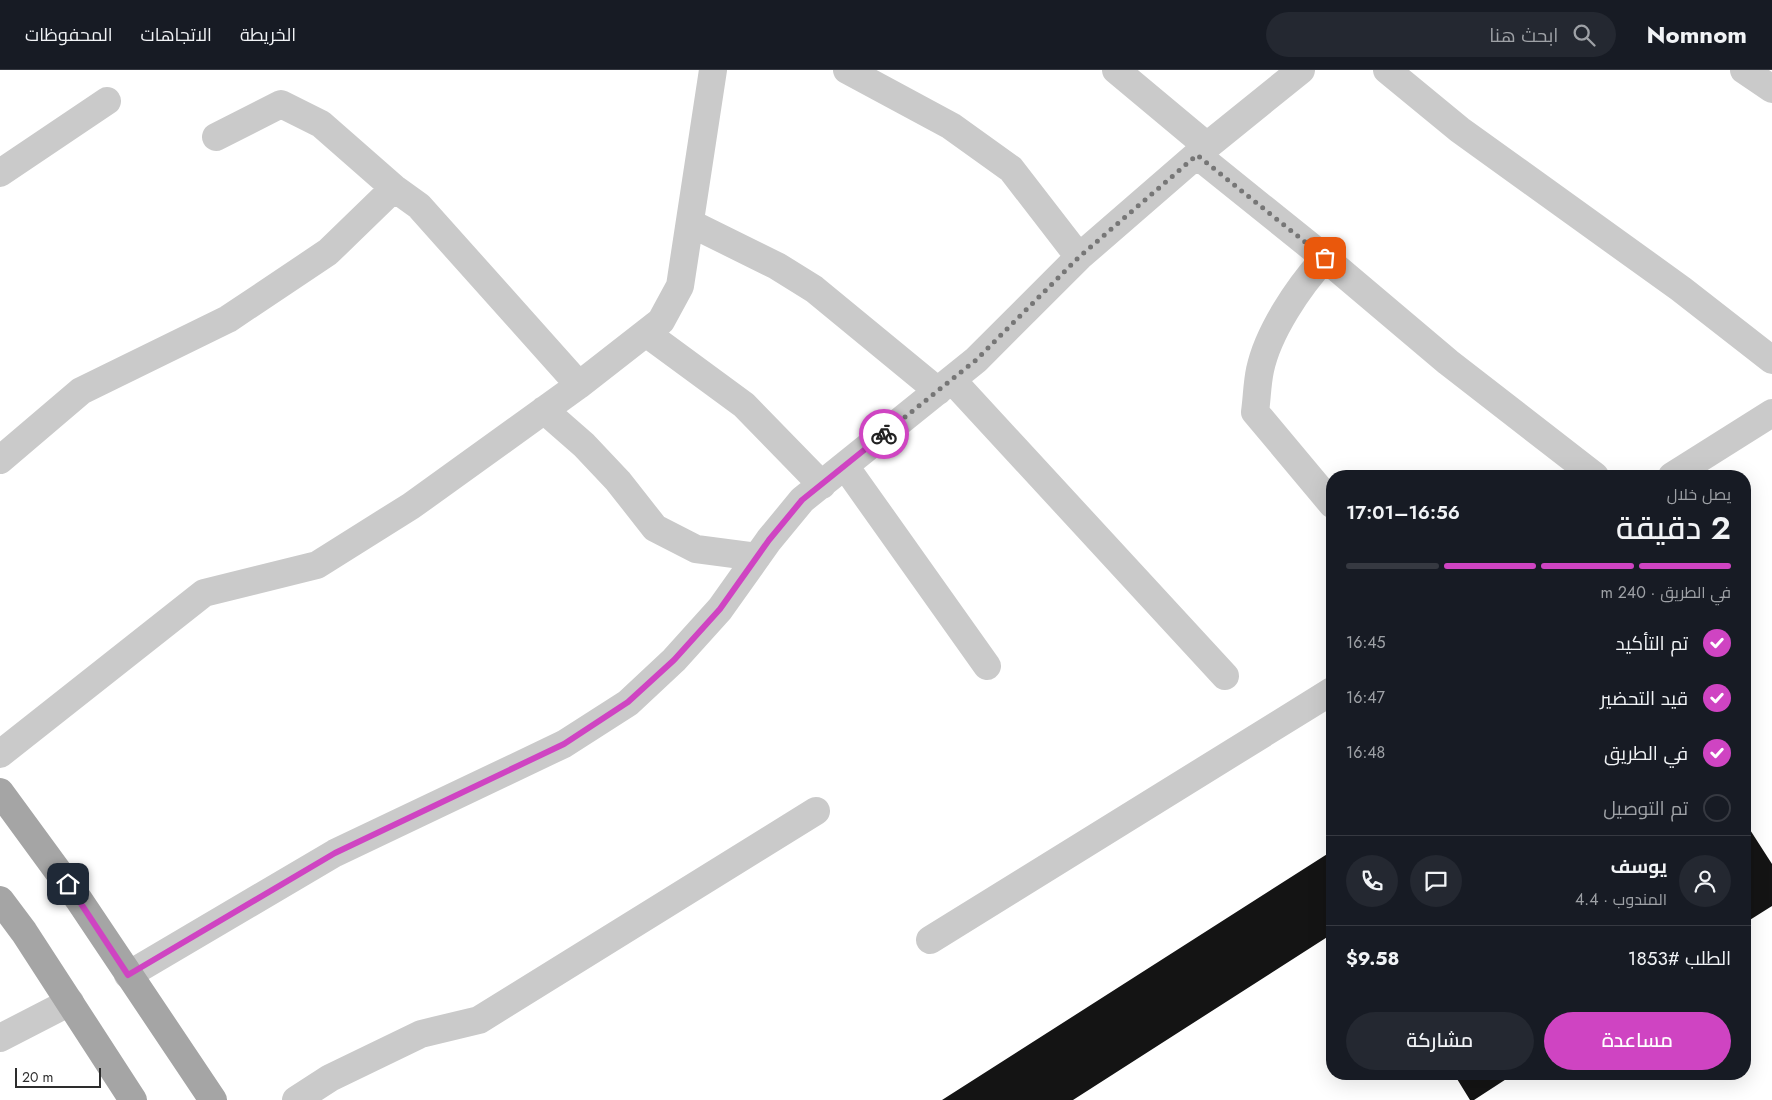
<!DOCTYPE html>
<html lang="ar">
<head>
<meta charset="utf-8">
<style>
	body { margin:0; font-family:Jost,Cairo,sans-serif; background:#242831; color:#f1f3f6; direction:rtl; height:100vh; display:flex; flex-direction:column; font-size:19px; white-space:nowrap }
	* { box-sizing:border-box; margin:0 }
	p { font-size:16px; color:#9ea1a6 }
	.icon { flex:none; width:28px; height:28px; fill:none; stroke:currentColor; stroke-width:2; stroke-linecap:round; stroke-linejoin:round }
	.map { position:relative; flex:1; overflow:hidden; direction:ltr }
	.drawer { position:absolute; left:1326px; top:400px; width:425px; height:610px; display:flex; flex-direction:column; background:#171b24; border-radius:20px; box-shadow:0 5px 20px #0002; direction:rtl }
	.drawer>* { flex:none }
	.scale { position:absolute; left:15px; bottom:12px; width:86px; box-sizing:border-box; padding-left:5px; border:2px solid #2d2d2d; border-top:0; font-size:14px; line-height:18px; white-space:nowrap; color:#2d2d2d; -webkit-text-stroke:4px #fff; paint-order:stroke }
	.pin { position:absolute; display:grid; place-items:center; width:42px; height:42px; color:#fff; margin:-21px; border-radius:10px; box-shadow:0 2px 8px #0006 }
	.courier { position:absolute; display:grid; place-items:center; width:50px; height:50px; margin:-25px; border:4px solid #cf44c2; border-radius:50%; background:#fff; color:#222; box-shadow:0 1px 6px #0007 }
	.overview em { font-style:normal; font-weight:600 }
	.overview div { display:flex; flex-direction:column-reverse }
	.overview { display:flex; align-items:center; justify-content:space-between; height:85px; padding:0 20px }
	h1 { font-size:32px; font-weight:600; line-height:38px }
	.bar { display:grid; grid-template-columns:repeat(4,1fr); gap:8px 5px; align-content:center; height:60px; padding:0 20px }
	.bar i { height:6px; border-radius:4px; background:#363941 }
	.bar .selected { background:#cf44c2 }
	.bar p { grid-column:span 4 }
	.line { display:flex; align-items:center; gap:12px; padding:0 20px; border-top:1px solid #363941 }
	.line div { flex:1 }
	.round { display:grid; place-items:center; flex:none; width:52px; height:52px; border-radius:26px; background:#242831 }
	ol { padding:0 20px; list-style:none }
	li { display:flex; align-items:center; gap:15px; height:55px }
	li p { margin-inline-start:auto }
	li .icon { padding:5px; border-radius:50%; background:#cf44c2; color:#fff; stroke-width:4 }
	li:last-child { color:#9ea1a6 }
	li i { width:28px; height:28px; border:2px solid #363941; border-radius:50% }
	.button { display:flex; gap:10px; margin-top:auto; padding:10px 20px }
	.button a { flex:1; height:58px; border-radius:30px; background:#cf44c2; color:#fff; font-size:20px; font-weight:600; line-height:58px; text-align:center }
	.button a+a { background:#242831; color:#f1f3f6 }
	header { display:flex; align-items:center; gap:30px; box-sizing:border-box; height:70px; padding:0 25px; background:#171b24; border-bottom:1px solid #363941 }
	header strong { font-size:24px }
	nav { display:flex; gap:28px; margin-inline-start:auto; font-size:18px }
	.search { width:350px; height:45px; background:#242831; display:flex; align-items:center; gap:12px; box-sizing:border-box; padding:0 18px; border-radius:28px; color:#9ea1a6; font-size:19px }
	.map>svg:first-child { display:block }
</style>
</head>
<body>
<header>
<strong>Nomnom</strong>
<div class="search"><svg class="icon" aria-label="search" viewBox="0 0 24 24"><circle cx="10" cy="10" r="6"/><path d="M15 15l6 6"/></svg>ابحث هنا</div>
<nav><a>الخريطة</a><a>الاتجاهات</a><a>المحفوظات</a></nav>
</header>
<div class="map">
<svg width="1772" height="1030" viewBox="0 0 1772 1030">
	<rect width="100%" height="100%" fill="#fff"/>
	<path fill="#141414" d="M1745 752 1772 794V836L1745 853Z
		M1332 781V864L1073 1030H942Z
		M1454 1004H1514L1474 1030H1470Z"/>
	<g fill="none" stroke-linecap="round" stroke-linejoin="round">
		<path stroke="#cacaca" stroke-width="28" d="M847 0 951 56 1011 99 1079 187
			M1116 0 1207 76
			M1387 0 1460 60 1681 219 1772 290
			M1744 0 1772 19
			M216 67 281 34 321 54 394 118 419 136 579 315
			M1197 85 1325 188 1448 292 1595 406
			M0 103 107 31
			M690 153 777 196 814 219 938 321
			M1325 188C1299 216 1268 262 1260 300 1257 314 1257 328 1255 342L1332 434
			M646 263 744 335 822 415
			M952 310 1225 606
			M544 340 584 375 618 411 655 458 696 479 757 487
			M0 390 81 321 228 249 328 182 394 118
			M845 396 987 596
			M1672 406 1772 343
			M0 684 204 523 317 495 411 436 579 315 661 251 680 216 713 0
			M930 870 1332 621
			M128 905 335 783 564 674 628 633 674 590 720 539 769 470 802 430 976 290 1079 187 1207 76 1301 0
			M0 968 70 932
			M296 1030 330 1008 421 964 479 950 816 741"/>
		<path stroke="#a5a5a5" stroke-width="28" d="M0 722 79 830 213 1030
			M0 830 24 862 133 1030"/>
	</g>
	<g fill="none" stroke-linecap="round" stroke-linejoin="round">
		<path stroke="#767676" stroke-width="5" stroke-dasharray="0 9" d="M884 364 976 290 1079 187 1197 85 1325 188"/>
		<path stroke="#cf44c2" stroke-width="6" d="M68 814 128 905 335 783 564 674 628 632 674 590 720 539 769 470 802 430 884 364"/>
	</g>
</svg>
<div class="scale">20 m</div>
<div class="pin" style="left:1325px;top:188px;background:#ea580c"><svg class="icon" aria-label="bag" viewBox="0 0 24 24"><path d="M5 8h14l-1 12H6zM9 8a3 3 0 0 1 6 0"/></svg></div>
<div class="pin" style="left:68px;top:814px;background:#1f2937"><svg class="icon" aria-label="home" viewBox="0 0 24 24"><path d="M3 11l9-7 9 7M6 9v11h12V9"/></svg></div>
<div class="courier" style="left:884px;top:364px"><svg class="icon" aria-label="bike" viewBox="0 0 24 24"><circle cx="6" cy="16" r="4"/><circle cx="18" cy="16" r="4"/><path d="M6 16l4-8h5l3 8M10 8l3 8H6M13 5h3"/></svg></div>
<section class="drawer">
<div class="overview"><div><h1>2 دقيقة</h1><p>يصل خلال</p></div><em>16:56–17:01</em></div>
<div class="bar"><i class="selected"></i><i class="selected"></i><i class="selected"></i><i></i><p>في الطريق · 240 m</p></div>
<ol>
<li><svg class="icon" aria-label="check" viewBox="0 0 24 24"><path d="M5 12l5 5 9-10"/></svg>تم التأكيد<p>16:45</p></li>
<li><svg class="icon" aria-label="check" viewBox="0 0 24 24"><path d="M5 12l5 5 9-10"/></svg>قيد التحضير<p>16:47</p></li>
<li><svg class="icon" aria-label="check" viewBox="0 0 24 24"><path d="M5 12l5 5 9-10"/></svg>في الطريق<p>16:48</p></li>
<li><i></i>تم التوصيل</li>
</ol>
<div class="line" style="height:90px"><a class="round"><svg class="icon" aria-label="person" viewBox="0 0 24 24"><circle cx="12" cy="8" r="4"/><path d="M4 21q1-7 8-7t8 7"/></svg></a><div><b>يوسف</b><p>المندوب · 4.4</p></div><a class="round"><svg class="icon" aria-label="chat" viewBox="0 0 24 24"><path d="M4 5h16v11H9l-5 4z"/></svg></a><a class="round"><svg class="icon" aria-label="phone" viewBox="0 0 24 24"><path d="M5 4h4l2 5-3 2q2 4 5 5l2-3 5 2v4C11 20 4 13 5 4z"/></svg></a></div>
<div class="line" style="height:65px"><div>الطلب #1853</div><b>$9.58</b></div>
<div class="button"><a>مساعدة</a><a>مشاركة</a></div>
</section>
</div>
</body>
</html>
